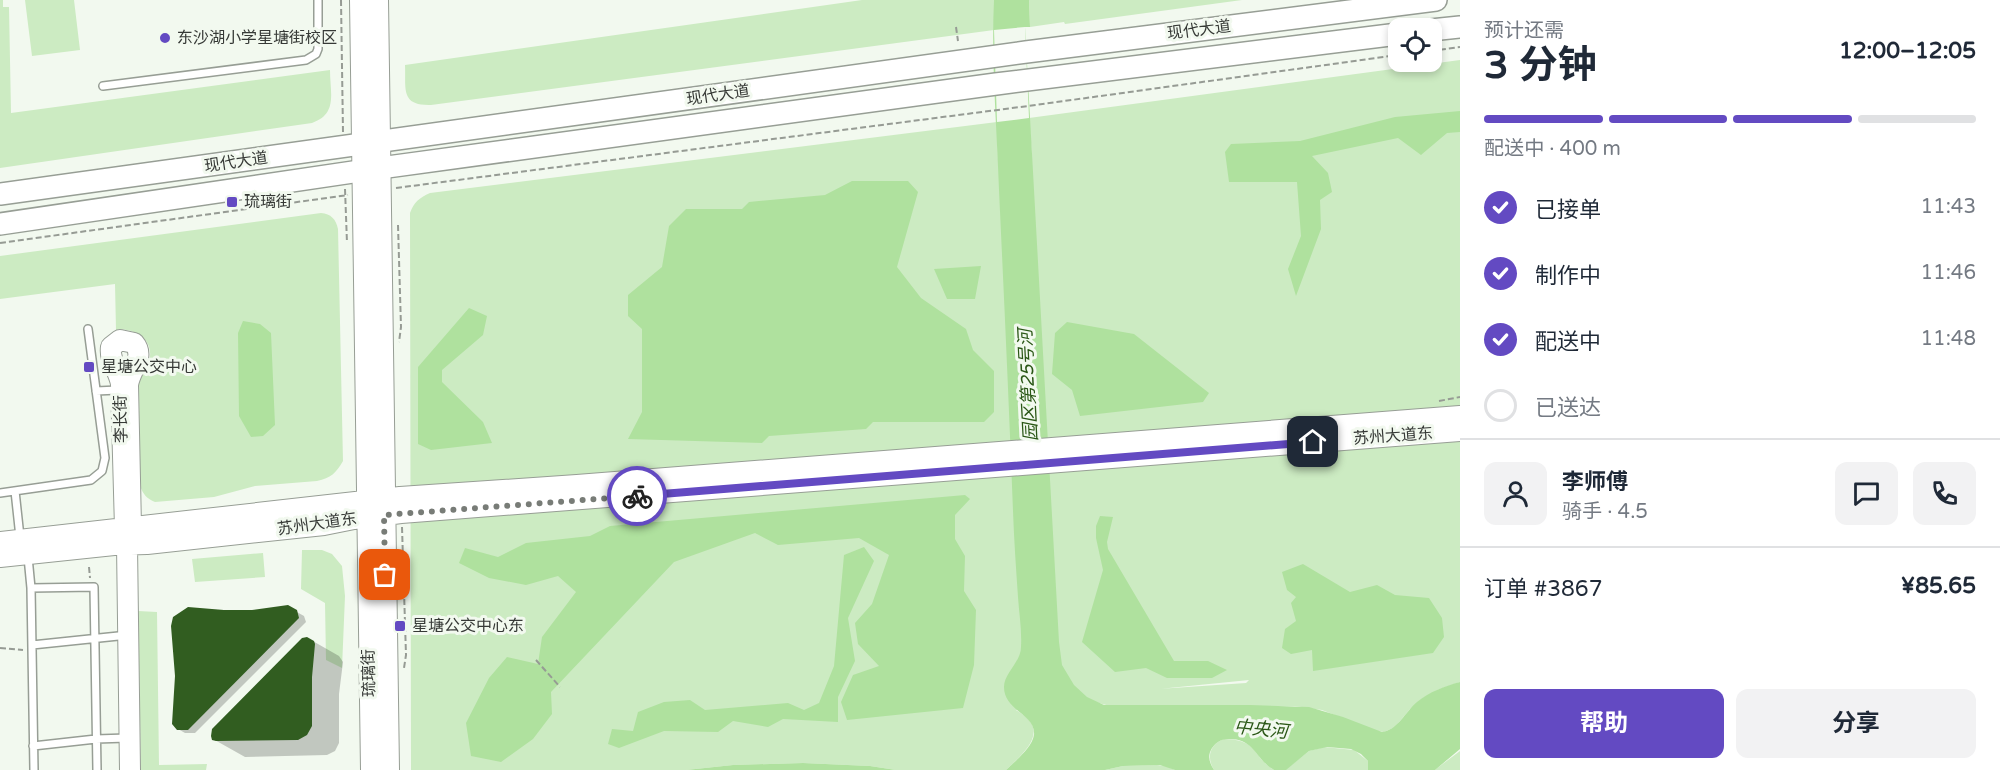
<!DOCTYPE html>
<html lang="zh">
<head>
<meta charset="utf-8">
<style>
	body { margin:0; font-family:"Varela Round","Noto Sans SC",sans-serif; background:#f2f2f3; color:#1f2937; height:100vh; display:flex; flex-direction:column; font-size:22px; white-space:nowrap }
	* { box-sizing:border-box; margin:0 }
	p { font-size:20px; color:#747a83 }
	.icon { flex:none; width:33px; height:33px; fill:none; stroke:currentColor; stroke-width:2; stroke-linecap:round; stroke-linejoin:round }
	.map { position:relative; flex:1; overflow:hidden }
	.drawer { display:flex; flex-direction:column; background:#fff; width:540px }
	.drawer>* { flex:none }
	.tools { position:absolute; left:1388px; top:18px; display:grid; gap:12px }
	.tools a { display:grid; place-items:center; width:54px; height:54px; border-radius:12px; background:#fff; box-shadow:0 3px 9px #0003; font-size:30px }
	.pin { position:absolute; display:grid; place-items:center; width:51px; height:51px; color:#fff; margin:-26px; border-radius:12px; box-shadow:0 3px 9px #0006 }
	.courier { position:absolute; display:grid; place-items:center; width:60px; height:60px; margin:-30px; border:4px solid #634ac2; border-radius:50%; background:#fff; color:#222; box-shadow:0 2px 8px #0007 }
	.head em { font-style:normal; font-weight:700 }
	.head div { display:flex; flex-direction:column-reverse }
	.head { display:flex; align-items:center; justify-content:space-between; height:102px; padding:0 24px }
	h1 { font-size:39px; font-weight:700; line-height:45px }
	.bar { display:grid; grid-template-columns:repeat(4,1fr); gap:9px 6px; align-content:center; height:72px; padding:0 24px }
	.bar i { height:8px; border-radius:4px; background:#e0e1e3 }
	.bar .selected { background:#634ac2 }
	.bar p { grid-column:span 4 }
	.line { display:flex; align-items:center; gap:15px; padding:0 24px; border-top:2px solid #e0e1e3 }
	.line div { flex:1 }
	.round { display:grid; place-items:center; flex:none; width:63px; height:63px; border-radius:12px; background:#f2f2f3 }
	ol { padding:0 24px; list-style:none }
	li { display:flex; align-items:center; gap:18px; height:66px }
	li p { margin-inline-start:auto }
	li .icon { padding:6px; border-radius:50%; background:#634ac2; color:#fff; stroke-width:4 }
	li:last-child { color:#747a83 }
	li i { width:33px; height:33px; border:3px solid #e0e1e3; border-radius:50% }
	.primary-button { display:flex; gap:12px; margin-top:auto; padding:12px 24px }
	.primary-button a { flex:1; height:69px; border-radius:12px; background:#634ac2; color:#fff; font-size:24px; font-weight:700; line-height:69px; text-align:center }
	.primary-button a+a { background:#f2f2f3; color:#1f2937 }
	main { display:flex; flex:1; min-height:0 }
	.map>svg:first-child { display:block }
</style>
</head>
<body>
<main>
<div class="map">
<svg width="1460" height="770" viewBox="0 0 1460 770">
	<rect width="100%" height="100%" fill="#f2f9ef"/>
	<path fill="#ccebc2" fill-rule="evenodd" d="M0 0H3V7H9L11 113 330 70C330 93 338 114 312 123L0 168Z
		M25 0H74L80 50 32 56Z
		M862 0H994V30L431 105C400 106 406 89 405 65Z
		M1029 0H1242L1065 24 1064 22 1030 27Z
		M1460 60V682L1437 690 1423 698 1410 709 1395 727 1384 732 1376 731 1322 710 1295 706H1110L1095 702 1016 710C1022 714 1031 719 1033 727 1038 743 1016 760 1006 770H896L870 766 803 763 733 765 686 770H411L410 213C414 202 419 198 430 193L997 122 998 160 1032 155 1029 118ZM1249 680 1246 683 1158 689H1159Z
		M321 213C331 214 336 219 338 229L343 461C336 473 331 478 317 481L255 486 214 497 155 502C147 499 143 494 140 486L139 386C139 376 144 372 148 364 157 342 136 327 116 330L115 284 0 299V256Z
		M302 550H322L332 554 342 566 345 596 342 668 326 660 325 603 301 589Z
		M263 553 265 577 195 582 192 559Z
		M138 611 157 612 159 765 207 764 206 770H141Z
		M1224 739C1260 740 1251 756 1274 770H1214C1206 757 1210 744 1224 739Z
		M1324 747 1354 750 1368 761V770H1285L1309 751Z
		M1460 751V770H1435L1436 769Z
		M1157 765 1166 766 1175 770H1105L1123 766Z"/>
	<path fill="#afe19e" d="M994 0H1029L1030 27H1025L1059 642 1062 665 1074 685 1087 697 1104 705H1250L1309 707 1343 717 1382 732C1398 730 1405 712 1417 702 1429 692 1445 686 1460 682V749L1435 770H1368V761L1361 754 1351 749 1327 747 1309 751 1286 770H1274C1255 759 1255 739 1229 739 1220 739 1214 743 1210 752 1208 758 1210 764 1214 770H1175L1160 765 1123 766 1105 770H1006C1015 761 1032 748 1034 735 1036 714 1004 711 1004 687 1004 673 1021 662 1021 647 1022 630 1019 613 1018 597 1016 568 1014 540 1013 511 1009 404 1004 297 999 190 997 128 991 62 994 0Z
		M1460 111V132L1447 133 1421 155 1398 138 1312 156 1328 173 1332 192 1320 200 1321 229 1296 296 1288 269 1301 236 1297 182H1229L1225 152 1231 144 1300 141 1395 117Z
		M852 181H908L918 192 897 267 921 298 966 329 973 350 994 371V412L984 422H873L866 429 769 436 762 443 628 439 642 412V329L628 316V295L662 267 669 226 686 209H742L749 202 825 195Z
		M981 266 975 299H947L934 269Z
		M469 308 487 316 483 335 442 370V382L483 422 492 443 431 450 418 444V367Z
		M243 321 260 324 271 333 275 425 263 436 251 437 239 416 238 333Z
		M1067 322 1134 334 1209 393 1203 402 1080 416 1072 390 1052 374 1055 333Z
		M965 495 970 499 955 515V539L965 556 964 591 976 610 974 665 963 708 847 720 841 702 853 675 879 666 858 644 855 623 872 604 889 555 859 538 778 545 755 533 674 562 551 692 552 714 533 739 501 762 471 756 466 723 489 678 507 657 538 664 542 637 576 592 558 576 526 585 489 578 459 563 465 548 498 557 526 543 590 536 610 526Z
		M1100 516 1113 517 1107 542 1108 549 1174 661H1208L1227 670 1212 678H1167L1146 668 1115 672 1082 642 1103 570 1096 538V526Z
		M864 547 874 561 848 618 855 661 838 697V722L783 719 768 727 733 721 718 732 664 731 619 748 608 744 612 729 633 731 638 712 664 702 690 700 705 710 788 703 804 710 819 703 834 666 844 555Z
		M1303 564 1350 592 1377 585 1395 595 1429 598 1442 618 1444 637 1433 653 1313 671 1312 650 1291 654 1282 648 1285 629 1296 621 1291 603 1296 597 1287 590 1282 572Z
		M803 763 870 766 896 770H686L733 765Z"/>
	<path fill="#f2f9ef" d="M1025 27 1029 118 997 122 994 30Z"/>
	<path fill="#0003" d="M288 607 304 616 306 622 195 733H185L178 729 224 611H252Z
		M311 640 339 656 343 662 339 694V743L335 751 327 755 245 757 213 739Z"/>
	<path fill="#315d20" d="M288 605 297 610 299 618 188 730H177L172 724 175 676 171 626 173 617 188 607 224 610H252Z
		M307 637 314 641 315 644 312 677V726L307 735 298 740 216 741 212 740 211 736 212 729 302 638Z"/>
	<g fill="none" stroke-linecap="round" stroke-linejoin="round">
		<defs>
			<path id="lane" d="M103 86 306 60 316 54 318 49V0
				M96 391 118 390
				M15 491 20 537
				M0 493 91 480 102 471 105 458 88 329
				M28 557 31 588 34 770
				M31 588 94 587 97 770
				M32 645 128 635
				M33 746 96 739 127 738"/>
			<path id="secondary" d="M360 0 371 770
				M378 0 389 770
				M125 528 121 384C119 371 109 361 111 347L120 340 134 343C146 357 130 369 128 385L131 527
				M0 542 400 497 577 485 1460 416
				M127 545 130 770
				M0 557 114 545 147 544 324 525 354 519 401 513 1460 431"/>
			<path id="primary" d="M1431 30 1460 27
				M0 194 1026 52 1436 0
				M0 224 380 168 996 84 1398 34"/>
		</defs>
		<use href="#lane" stroke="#979e95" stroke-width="10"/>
		<use href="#secondary" stroke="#979e95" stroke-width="22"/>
		<use href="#primary" stroke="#979e95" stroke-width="24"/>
		<path stroke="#969b94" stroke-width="2" stroke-dasharray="6 3" stroke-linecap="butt" d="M341 0 343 132
			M956 27 958 41
			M1431 51 1460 47
			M396 188 1028 106 1398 55
			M345 189 347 243
			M398 225 401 327 399 342
			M0 243 348 195
			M1439 401 1460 397
			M402 527 406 655 404 668
			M89 567 90 578
			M0 648 23 650
			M536 660 560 687"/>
		<use href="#lane" stroke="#fff" stroke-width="7"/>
		<use href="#secondary" stroke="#fff" stroke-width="20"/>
		<use href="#primary" stroke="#fff" stroke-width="21"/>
	</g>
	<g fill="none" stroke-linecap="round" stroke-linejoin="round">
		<path stroke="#787c77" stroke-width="6" stroke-dasharray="0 10.8" d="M385 575 384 515 637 496"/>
		<path stroke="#634ac2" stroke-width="8" d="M637 496 1313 442"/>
	</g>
	<g fill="#634ac2" stroke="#f2f9ef" stroke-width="2">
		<circle cx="165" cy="38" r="6"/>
		<rect x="226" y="196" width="12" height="12" rx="3"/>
		<rect x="83" y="361" width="12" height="12" rx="3"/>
		<rect x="394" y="620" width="12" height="12" rx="3"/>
	</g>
	<g text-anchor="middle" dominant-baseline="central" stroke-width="6" stroke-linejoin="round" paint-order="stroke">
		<g font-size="16" fill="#363936" stroke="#f2f9ef">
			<text transform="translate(1199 30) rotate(-7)">现代大道</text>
			<text transform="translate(718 95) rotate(-8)">现代大道</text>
			<text transform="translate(236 162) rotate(-8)">现代大道</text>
			<text transform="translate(121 419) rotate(-91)">李长街</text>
			<text transform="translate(1393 436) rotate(-4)">苏州大道东</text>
			<text transform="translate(317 524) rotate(-8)">苏州大道东</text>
			<text transform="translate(369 673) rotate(-91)">琉璃街</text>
		</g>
		<g font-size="16" fill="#363936" stroke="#f2f9ef" text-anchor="start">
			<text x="177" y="38">东沙湖小学星塘街校区</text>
			<text x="244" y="202">琉璃街</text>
			<text x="101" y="367">星塘公交中心</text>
			<text x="412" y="626">星塘公交中心东</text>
		</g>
		<g font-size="18" font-style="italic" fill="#2a5716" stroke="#f2f9ef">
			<text transform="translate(1028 385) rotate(-93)">园区第25号河</text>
			<text transform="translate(1261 729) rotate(6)">中央河</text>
		</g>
	</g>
</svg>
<div class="tools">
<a><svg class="icon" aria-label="locate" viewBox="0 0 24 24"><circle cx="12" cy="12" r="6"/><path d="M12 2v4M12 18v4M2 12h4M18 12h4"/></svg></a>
</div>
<div class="pin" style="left:385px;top:575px;background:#ea580c"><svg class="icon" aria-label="bag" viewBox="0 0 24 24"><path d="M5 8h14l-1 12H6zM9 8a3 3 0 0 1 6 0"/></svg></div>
<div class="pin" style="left:1313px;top:442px;background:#1f2937"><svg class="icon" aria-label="home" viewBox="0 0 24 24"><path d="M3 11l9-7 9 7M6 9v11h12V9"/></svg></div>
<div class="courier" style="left:637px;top:496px"><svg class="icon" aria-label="bike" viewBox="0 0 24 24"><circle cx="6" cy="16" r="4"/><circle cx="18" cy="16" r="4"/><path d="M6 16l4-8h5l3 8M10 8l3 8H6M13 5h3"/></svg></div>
</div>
<section class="drawer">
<div class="head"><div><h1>3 分钟</h1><p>预计还需</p></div><em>12:00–12:05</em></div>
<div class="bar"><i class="selected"></i><i class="selected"></i><i class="selected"></i><i></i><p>配送中 · 400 m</p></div>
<ol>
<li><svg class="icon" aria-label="check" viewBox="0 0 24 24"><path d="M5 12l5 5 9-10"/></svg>已接单<p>11:43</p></li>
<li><svg class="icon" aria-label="check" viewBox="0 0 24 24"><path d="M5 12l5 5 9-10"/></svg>制作中<p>11:46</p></li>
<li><svg class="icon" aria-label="check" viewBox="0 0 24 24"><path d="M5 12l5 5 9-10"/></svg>配送中<p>11:48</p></li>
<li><i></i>已送达</li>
</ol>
<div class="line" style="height:108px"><a class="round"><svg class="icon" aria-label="person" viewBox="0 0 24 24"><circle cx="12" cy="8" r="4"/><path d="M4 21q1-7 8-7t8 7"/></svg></a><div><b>李师傅</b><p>骑手 · 4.5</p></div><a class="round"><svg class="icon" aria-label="chat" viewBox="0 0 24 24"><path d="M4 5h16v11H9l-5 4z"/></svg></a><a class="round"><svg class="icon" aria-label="phone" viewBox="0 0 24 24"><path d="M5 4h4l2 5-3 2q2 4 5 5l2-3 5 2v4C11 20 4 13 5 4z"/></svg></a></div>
<div class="line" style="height:78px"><div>订单 #3867</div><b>¥85.65</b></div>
<div class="primary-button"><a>帮助</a><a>分享</a></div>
</section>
</main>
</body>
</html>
